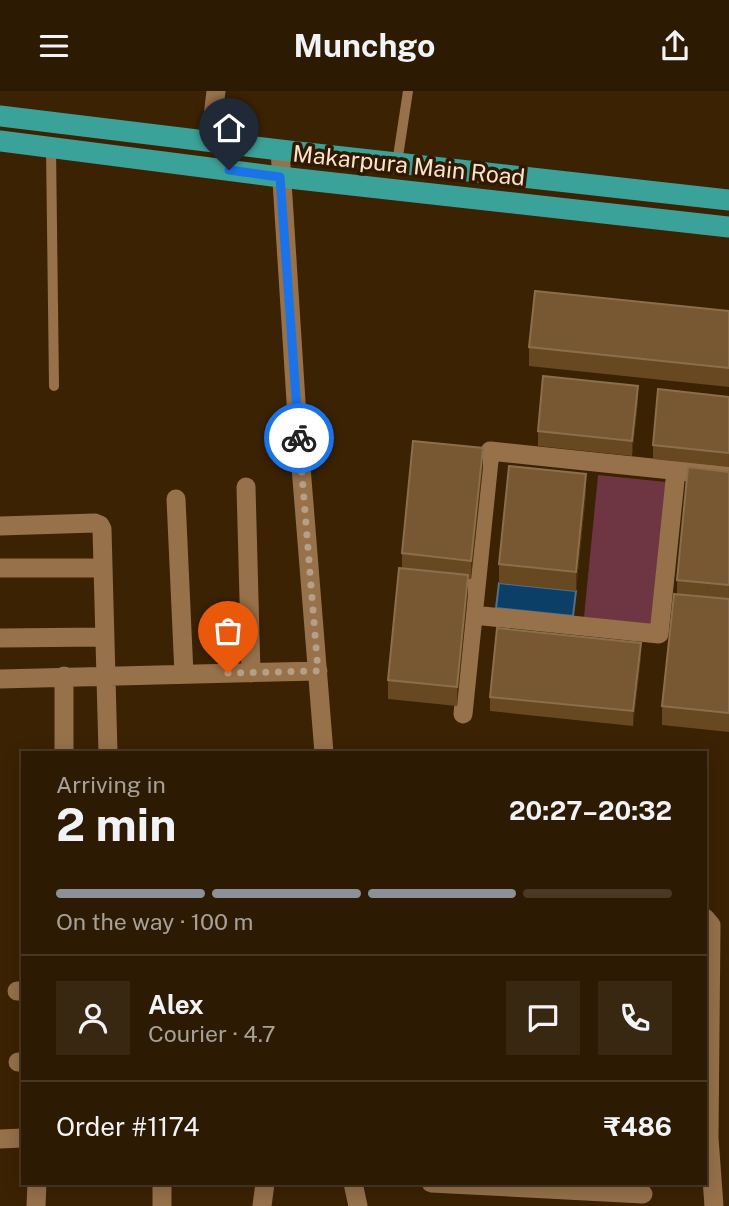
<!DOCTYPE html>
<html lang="en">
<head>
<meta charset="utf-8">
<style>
	body { margin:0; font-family:"Public Sans",sans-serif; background:#382711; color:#f1f3f6; height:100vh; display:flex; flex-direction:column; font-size:26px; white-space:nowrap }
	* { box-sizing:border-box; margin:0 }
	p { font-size:23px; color:#a6a199 }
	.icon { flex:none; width:38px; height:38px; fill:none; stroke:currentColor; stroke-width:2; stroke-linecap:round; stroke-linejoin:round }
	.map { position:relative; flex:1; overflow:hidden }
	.panel { position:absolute; left:21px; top:660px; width:686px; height:434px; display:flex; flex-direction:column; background:#2c1a02; border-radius:0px; box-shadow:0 4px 18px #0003,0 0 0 2px #483824 }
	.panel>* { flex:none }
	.pin { position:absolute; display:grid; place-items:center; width:60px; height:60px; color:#fff; margin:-72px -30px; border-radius:50% 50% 50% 0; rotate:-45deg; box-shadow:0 0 7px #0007 }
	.pin .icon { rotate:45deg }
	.courier { position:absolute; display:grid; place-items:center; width:70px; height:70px; margin:-35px; border:5px solid #1a73e8; border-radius:50%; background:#fff; color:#222; box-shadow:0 2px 9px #0007 }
	.overview em { font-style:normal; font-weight:700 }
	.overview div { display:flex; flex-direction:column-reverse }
	.overview { display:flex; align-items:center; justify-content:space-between; height:119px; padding:0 35px }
	h1 { font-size:46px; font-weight:700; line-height:52px }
	.bar { display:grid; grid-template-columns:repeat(4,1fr); gap:10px 7px; align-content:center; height:84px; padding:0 35px }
	.bar i { height:9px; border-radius:5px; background:#483824 }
	.bar .current { background:#8c9099 }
	.bar p { grid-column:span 4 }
	.line { display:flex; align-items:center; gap:18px; padding:0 35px; border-top:2px solid #483824 }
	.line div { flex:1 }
	.round { display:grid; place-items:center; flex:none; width:74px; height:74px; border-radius:0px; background:#382711 }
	header { display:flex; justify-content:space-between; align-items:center; height:91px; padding:0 35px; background:#2c1a02; font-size:32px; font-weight:700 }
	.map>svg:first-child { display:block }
</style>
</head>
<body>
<header><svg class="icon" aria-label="menu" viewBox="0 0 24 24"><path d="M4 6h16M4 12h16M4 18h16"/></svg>Munchgo<svg class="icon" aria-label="share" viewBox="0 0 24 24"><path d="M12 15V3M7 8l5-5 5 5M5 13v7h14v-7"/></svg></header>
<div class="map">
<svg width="729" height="1115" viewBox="0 0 729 1115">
	<rect width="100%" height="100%" fill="#3b2203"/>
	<path fill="#6d3642" d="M598 384 666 391 651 533 584 526Z"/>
	<path fill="#0b3f68" stroke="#527087" stroke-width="2" d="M499 492 576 500 573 525 496 517Z"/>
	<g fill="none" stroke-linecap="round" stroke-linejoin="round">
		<path stroke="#96714a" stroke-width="10" d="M51 56 54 295
			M397 72 408 0"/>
		<path stroke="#96714a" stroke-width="19" d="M210 51 216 0
			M280 59 297 326 324 662
			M246 396 251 582
			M176 408 184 583
			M0 435 95 432 100 434 102 438 108 662
			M0 477H103
			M473 524 659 543 676 380
			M0 547 105 546
			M64 585V662
			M0 588 318 580
			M463 623 490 360 729 385
			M705 827 711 834 709 1047 714 1115
			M17 900H23
			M18 971H23
			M0 1048 23 1047
			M353 1092 358 1115
			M431 1092 643 1103
			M36 1115 37 1092
			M162 1115V1092
			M262 1115 265 1092"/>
		<path stroke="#3ba29a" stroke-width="21" d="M0 25 280 59 729 109
			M0 50 280 86 729 136"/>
	</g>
	<path fill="#684820" d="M729 220V296L529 275V256Z
		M729 306V376L653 368V354Z
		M638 309 632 365 538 355V340Z
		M483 376 471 488H468V503L457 615 388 608V589L402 477V462Z
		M729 381V641L662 634V615L677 503V489Z
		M586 402 576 500 499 492V473Z
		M641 566 633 635 490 620V606Z"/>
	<path fill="#4f320d" d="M638 295V309L632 365V350Z
		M483 357V376L471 488V470Z
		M586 383V402L576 500V481Z
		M468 484V503L457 615V596Z
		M641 552V566L633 635V620Z"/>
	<path fill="#775833" stroke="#8b6e4b" stroke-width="2" d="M535 200 729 220V277L529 256Z
		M543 285 638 295 632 350 538 340Z
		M658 298 729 306V362L653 354Z
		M413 350 483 357 471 470 402 462Z
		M509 375 586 383 576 481 499 473Z
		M688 376 729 381V494L677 489Z
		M399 477 468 484 457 596 388 589Z
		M674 503 729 508V622L662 615Z
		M497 537 641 552 633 620 490 606Z"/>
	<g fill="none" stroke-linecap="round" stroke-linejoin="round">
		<path stroke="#b59f87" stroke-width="7" stroke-dasharray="0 12.6" d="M228 582 318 580 299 347"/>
		<path stroke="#1a73e8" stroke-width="9" d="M229 79 280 86 299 347"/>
	</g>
	<g text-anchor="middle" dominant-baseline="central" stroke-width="7" stroke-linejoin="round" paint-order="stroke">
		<g font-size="23" fill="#f7e3ce" stroke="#311900">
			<text transform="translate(409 74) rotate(6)">Makarpura Main Road</text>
		</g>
	</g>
</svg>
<div class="pin" style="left:228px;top:582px;background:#ea580c"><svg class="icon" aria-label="bag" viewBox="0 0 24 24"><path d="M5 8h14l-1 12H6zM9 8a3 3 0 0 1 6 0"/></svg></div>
<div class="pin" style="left:229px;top:79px;background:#1f2937"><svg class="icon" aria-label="home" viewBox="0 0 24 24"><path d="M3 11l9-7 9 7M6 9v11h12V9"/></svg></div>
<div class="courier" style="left:299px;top:347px"><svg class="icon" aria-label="bike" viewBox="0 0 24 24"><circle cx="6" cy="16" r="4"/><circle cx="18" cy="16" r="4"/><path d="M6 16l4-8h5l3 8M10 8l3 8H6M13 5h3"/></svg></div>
<section class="panel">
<div class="overview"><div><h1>2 min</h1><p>Arriving in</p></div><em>20:27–20:32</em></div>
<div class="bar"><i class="current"></i><i class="current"></i><i class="current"></i><i></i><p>On the way · 100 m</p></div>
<div class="line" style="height:126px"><a class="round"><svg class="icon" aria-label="person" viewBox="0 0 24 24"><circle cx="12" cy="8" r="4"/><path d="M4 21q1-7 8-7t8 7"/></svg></a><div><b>Alex</b><p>Courier · 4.7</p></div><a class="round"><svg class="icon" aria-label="chat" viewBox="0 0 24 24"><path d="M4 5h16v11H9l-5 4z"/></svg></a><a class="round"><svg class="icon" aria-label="phone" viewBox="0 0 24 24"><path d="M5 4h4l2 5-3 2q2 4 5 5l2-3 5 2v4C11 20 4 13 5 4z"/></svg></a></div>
<div class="line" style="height:91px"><div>Order #1174</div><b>₹486</b></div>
</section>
</div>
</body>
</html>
